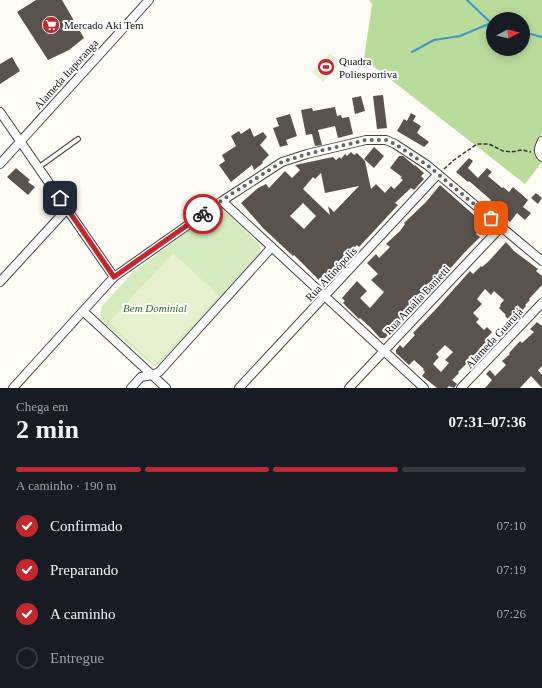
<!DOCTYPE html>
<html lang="pt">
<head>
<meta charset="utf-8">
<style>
	body { margin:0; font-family:"Times New Roman",serif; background:#242831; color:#f1f3f6; height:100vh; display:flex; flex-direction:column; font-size:15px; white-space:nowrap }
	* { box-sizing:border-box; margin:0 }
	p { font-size:13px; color:#9ea1a6 }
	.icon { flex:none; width:22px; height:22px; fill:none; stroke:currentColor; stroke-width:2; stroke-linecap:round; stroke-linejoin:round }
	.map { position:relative; height:388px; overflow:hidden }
	.panel { display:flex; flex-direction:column; background:#171b24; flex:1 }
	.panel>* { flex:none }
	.needle { width:26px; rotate:83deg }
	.buttons { position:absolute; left:486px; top:12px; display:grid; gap:8px }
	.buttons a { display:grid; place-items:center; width:44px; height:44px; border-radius:50%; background:#171b24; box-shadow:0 2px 10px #0003; font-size:20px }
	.pin { position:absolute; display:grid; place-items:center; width:34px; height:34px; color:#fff; margin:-17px; border-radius:8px; box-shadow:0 2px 6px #0006 }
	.courier { position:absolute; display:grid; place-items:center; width:40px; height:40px; margin:-20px; border:3px solid #c4262e; border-radius:50%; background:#fff; color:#222; box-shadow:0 1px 5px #0007 }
	.headline em { font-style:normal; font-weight:700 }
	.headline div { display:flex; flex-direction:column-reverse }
	.headline { display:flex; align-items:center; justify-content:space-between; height:68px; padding:0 16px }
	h1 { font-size:26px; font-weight:700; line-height:30px }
	.bar { display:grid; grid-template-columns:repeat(4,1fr); gap:6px 4px; align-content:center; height:48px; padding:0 16px }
	.bar i { height:5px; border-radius:3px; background:#363941 }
	.bar .selected { background:#c4262e }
	.bar p { grid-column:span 4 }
	ol { padding:0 16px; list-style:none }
	li { display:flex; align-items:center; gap:12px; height:44px }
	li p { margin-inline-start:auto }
	li .icon { padding:4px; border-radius:50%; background:#c4262e; color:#fff; stroke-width:4 }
	li:last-child { color:#9ea1a6 }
	li i { width:22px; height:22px; border:2px solid #363941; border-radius:50% }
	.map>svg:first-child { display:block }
</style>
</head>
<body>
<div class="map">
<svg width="542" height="388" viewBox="0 0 542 388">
	<rect width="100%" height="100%" fill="#fffdf5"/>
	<path fill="#d5ebbd" d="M216 211H221L226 212 257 242C261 246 262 248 259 254L157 366H154L151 364 101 320 100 314 102 306 133 272Z"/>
	<path fill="#b9dc9c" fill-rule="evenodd" d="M369 0H542V133L534 155 542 162 525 184 364 59 372 4ZM493 19H523V49H493Z"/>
	<path fill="#e6f2cf" d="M330 53 340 63 323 82 312 72Z
		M173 253 219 296 155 365 109 322Z"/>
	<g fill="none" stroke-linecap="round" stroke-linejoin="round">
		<path stroke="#3f96cf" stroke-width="2" d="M467 0 491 23 493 24
			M523 32 542 37
			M412 52 434 40 460 36 491 23"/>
	</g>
	<path fill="#5a524d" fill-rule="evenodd" d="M36 0H62L84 38 69 50 48 60 17 12Z
		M12 57 20 71 0 84V64Z
		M383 95 387 128 377 129 373 96Z
		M361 96 365 111 355 114 352 98Z
		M335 107 337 116 341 115 342 118 349 117 353 134 338 138 335 126 318 130 322 145 315 146 312 134 306 135 301 110 312 108 313 111Z
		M411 113 416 116 413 121 421 126 417 133 429 142 424 147 397 131 404 119 407 121Z
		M290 114 297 136 286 140 288 145 280 147 273 128 279 126 276 118Z
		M250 128 254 137 263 132 267 137 260 145 269 155 262 162 263 163 254 170 252 165 231 182 219 165 225 161 222 155 236 146 231 136 239 131 241 134Z
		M374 147 384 156 374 168 364 159Z
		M351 152 354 155 357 153 365 161 371 189 376 184 385 193 391 186 394 189 403 180 400 178 402 177 390 168 399 156H403L415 166V165L424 173 421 176 424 179 414 190 411 188 395 203 398 205 359 247 357 245 354 248 353 247 345 256 350 261 342 268 334 274 323 284 294 255 293 256 263 228 241 203 258 188 266 184 269 188 285 171 292 178 300 170 295 165 333 157 336 160 340 157 341 159 345 154 347 156ZM321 173 325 193 359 186 334 212 328 206 330 215 303 189 313 177 315 179ZM303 203 316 216 304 229 290 216Z
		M469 158 473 161 468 168 478 178 487 168 492 172 488 176 502 188 503 187 509 192 513 187 528 200 523 207 531 213 525 220 517 213 510 222 506 218 505 219 494 211 496 208 489 202 491 200 469 181 468 182 456 172Z
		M16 168 30 180 28 182 35 187 28 195 7 177Z
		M440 185 475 216 476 215 486 224 476 234 480 237 464 253 424 298 412 309H411L402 318 396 326 385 338H380L370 327 360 318 359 319 343 303 345 301 342 298 357 281 367 291 360 298 370 308 384 292 371 280 378 274 367 263 376 254 379 258 390 247 386 244 400 231 405 224 404 223 426 202Z
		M536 193 542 198 538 204 531 198Z
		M506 242 514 251 538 269 536 271 542 276V285L529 299 530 300 525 305 526 306 519 314 517 312 510 321 505 316 506 315 499 308 501 306 500 305 504 300 495 292 494 291 491 295 485 289 477 299 482 304 473 313 479 319 476 322 484 330 487 327 492 332 485 340 486 342 479 349 484 353 471 368 466 364 458 372 459 373 452 380 457 384 454 388 449 386 447 388H437L422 376 425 372 423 370 424 369 414 360 409 365 396 353V350L400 345 403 348 415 335 413 333 436 309 470 271 473 274 481 266 482 267 489 261ZM445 345 453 352 445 360 449 363 441 372 433 364 439 357 436 354Z
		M537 322 542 326V366L538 370 542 375V388L531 376 520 388H485L492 380 486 374 490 370 495 376 506 365 502 361 510 354 509 353 520 341 522 343 534 332 530 329Z"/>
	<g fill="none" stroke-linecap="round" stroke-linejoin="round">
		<defs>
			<path id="service" d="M39 167 78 139"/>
			<path id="minor" d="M0 112 114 277
				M542 141C539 147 537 152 542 157
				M0 164 149 0
				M222 201 424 388
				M0 282 67 209
				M83 311 166 388
				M13 388 114 277 222 201 282 162 307 154 366 140H386L395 144 427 165 542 261
				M131 388 141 377 152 375 159 372 272 247
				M239 388 438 174
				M349 388 501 227
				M461 388 542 303"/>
		</defs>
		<use href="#service" stroke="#444" stroke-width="6"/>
		<use href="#minor" stroke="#444" stroke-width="10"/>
		<path stroke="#333" stroke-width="1.5" stroke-dasharray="4 2" stroke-linecap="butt" d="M444 169 454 160 477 144H489L503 151 511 152 522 150 531 152"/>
		<use href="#service" stroke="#fff" stroke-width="4"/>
		<use href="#minor" stroke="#fff" stroke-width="8"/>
	</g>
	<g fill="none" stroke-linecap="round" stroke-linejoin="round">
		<path stroke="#646461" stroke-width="4" stroke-dasharray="0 7.2" d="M203 214 222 200 282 162 307 154 366 140H386L395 144 427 165 491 218"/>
		<path stroke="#c4262e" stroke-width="5" d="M60 198 114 277 203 214"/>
	</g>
	<defs>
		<symbol id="supermarket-disc" viewBox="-11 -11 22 22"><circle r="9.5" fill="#c4262e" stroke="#fff"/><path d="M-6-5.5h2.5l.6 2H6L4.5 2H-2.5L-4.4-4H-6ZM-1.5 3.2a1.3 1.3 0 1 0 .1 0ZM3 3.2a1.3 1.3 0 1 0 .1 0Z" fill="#fff"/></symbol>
		<symbol id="stadium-disc" viewBox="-11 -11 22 22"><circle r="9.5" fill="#c4262e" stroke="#fff"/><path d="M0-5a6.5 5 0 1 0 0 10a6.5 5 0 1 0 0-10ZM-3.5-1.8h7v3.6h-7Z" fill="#fff"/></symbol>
	</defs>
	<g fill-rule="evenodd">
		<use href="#supermarket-disc" x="41" y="15" width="20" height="20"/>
		<use href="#stadium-disc" x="316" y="57" width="20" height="20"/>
	</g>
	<g text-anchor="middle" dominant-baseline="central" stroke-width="4" stroke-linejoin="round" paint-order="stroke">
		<g font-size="11" fill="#111" stroke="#fff" text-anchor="start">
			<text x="64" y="25">Mercado Aki Tem</text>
			<text x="339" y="61">Quadra<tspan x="339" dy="13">Poliesportiva</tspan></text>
		</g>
		<g font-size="11" fill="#111" stroke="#fff">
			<text transform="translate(66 74) rotate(-48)">Alameda Itaporanga</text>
			<text transform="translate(331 274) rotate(-47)">Rua Altinópolis</text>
			<text transform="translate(417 300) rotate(-47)">Rua Amália Banietti</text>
			<text transform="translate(494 338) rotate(-47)">Alameda Guarujá</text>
		</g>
		<g font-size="11" font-style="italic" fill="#2f6b1f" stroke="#fff">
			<text x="155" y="308">Bem Dominial</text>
		</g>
	</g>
</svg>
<div class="buttons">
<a><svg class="needle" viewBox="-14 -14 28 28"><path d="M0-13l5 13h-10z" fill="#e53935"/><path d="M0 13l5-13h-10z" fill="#9ea1a6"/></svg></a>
</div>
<div class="pin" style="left:491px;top:218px;background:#ea580c"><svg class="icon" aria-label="bag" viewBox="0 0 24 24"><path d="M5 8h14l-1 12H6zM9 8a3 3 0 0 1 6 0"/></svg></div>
<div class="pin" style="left:60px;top:198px;background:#1f2937"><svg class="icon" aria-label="home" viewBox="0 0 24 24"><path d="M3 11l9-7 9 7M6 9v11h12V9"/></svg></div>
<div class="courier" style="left:203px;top:214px"><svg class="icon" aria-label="bike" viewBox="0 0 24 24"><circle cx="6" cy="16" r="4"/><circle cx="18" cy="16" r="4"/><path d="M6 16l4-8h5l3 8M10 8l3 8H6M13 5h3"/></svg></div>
</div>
<section class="panel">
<div class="headline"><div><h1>2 min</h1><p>Chega em</p></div><em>07:31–07:36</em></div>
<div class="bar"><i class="selected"></i><i class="selected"></i><i class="selected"></i><i></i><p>A caminho · 190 m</p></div>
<ol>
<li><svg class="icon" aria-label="check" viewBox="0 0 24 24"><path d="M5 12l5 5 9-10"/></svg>Confirmado<p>07:10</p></li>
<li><svg class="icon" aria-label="check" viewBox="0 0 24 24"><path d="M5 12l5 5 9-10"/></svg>Preparando<p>07:19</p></li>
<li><svg class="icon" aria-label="check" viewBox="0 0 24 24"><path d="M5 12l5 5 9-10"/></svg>A caminho<p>07:26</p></li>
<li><i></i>Entregue</li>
</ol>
</section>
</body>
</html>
